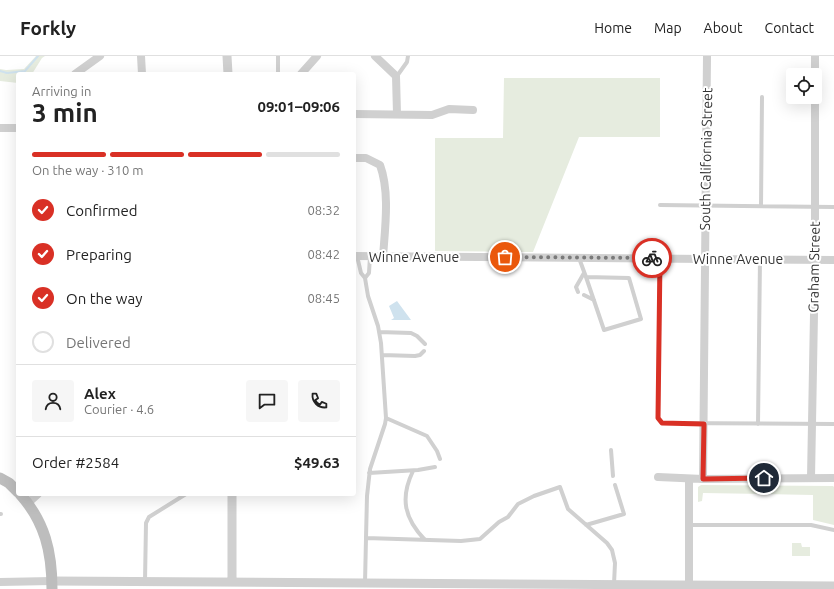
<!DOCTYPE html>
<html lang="en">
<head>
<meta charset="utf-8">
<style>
	body { margin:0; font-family:Ubuntu,sans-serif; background:#f6f6f6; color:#222; height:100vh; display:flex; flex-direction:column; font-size:15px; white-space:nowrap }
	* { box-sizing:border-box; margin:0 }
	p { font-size:13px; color:#767676 }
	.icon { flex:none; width:22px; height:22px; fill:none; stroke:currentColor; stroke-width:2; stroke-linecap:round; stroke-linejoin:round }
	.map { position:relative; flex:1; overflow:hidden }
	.panel { position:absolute; left:16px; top:16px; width:340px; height:424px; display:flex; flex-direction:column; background:#fff; border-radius:4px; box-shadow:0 4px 16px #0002 }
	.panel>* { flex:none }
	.tools { position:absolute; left:786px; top:12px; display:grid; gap:8px }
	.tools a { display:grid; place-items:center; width:36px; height:36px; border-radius:4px; background:#fff; box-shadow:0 4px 16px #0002; font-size:20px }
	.pin { position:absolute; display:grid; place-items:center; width:34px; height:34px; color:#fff; margin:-17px; border:2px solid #fff; border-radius:50%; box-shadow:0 1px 4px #0007 }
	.courier { position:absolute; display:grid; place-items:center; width:40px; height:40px; margin:-20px; border:3px solid #d93025; border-radius:50%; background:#fff; color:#222; box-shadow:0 1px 5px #0007 }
	.summary em { font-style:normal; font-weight:700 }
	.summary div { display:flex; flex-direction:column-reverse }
	.summary { display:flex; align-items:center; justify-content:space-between; height:68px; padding:0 16px }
	h1 { font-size:26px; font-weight:700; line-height:30px }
	.bar { display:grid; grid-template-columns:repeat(4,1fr); gap:6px 4px; align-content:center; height:48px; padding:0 16px }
	.bar i { height:5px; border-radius:3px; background:#e0e0e0 }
	.bar .selected { background:#d93025 }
	.bar p { grid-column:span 4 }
	.line { display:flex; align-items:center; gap:10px; padding:0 16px; border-top:1px solid #e0e0e0 }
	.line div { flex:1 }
	.round { display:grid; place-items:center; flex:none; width:42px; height:42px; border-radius:4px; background:#f6f6f6 }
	ol { padding:0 16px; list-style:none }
	li { display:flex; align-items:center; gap:12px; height:44px }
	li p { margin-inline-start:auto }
	li .icon { padding:4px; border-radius:50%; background:#d93025; color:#fff; stroke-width:4 }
	li:last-child { color:#767676 }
	li i { width:22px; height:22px; border:2px solid #e0e0e0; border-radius:50% }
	header { display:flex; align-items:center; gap:24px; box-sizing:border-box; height:56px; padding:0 20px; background:#fff; border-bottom:1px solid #e0e0e0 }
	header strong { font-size:19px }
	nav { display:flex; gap:22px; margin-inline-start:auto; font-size:14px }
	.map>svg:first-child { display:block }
</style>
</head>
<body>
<header>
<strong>Forkly</strong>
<nav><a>Home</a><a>Map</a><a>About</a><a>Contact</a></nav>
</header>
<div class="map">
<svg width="834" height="533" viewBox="0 0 834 533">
	<rect width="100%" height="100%" fill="#fff"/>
	<path fill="#e6ecdf" d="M36 0H45L42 2 32 18H18V27L0 25V13L6 14 24 13Z
		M504 22H660V81H579L533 196 435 195V82H503Z
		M701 429 833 430 834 431V469L813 464V439L703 437 702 445 698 446V431Z
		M792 487H801L802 491H810V500H792Z"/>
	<path fill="#cfe2ee" d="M397 245 411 264H391L394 262 389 250Z"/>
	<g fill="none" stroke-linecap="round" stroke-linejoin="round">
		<path stroke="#cfe2ee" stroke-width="2" d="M0 15 7 17 25 15 38 0"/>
		<path stroke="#d0d0d0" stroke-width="4" d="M278 0V18
			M397 20 407 6 408 0
			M660 149 834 151
			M761 150 762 41
			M357 200 361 217 365 222 368 240 378 270 381 287 386 362 385 368 370 413 367 440 366 482 461 485 480 483 499 466 508 461 518 448 534 440 560 431 568 453 607 487 612 494 615 507 614 528
			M579 202 586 221 604 274 641 263 629 222 586 221
			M660 203 658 362 662 367 834 368
			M365 222 369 217 370 200
			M578 236 576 231 584 217
			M584 239 594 244
			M379 276 411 277 417 280 425 288
			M382 299 415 300 420 299 424 295
			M386 362 427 380 437 395 440 403
			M758 368 760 203
			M611 394 613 420
			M413 415C400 442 404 462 425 484
			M369 417 418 414 435 411
			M0 458H1
			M586 469 624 458 615 429
			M689 469H811L834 474
			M145 525 146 467 149 461 186 438
			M365 527 366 482"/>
		<path stroke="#d0d0d0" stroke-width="8" d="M141 0 142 18
			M375 0 396 20 397 58
			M75 18 100 0
			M301 18 317 0
			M354 58 432 59 449 53 473 54
			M0 72H18
			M354 102H366L380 109C390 136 385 172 383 201
			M354 200 834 204
			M658 421 703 423 834 422
			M811 422 815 203V0
			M689 423V529
			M703 423 707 0
			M28 447 38 438
			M0 526 52 525"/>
		<path stroke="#d0d0d0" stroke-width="9" d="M227 0 228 18
			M52 525 834 530
			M232 526V438"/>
		<path stroke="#bdbdbd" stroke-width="11" d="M0 422 9 427 18 436
			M20 438C45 466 52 496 52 533"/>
	</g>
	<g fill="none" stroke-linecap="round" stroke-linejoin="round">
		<path stroke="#7a7a7a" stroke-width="4" stroke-dasharray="0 7.2" d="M505 201 652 202"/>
		<path stroke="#d93025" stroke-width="5" d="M652 202H660L658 362 662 367 704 368 703 423 764 422"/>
	</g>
	<g text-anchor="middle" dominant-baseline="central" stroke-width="4" stroke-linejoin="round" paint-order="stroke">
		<g font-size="14" fill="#333" stroke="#fff">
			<text transform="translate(706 103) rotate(-89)">South California Street</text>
			<text x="414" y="201">Winne Avenue</text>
			<text x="738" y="203">Winne Avenue</text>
			<text transform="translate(814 211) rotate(-89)">Graham Street</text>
		</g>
	</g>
</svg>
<div class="tools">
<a><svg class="icon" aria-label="locate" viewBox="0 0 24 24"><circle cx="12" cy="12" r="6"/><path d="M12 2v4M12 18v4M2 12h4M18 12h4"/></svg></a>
</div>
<div class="pin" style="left:505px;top:201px;background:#ea580c"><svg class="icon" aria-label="bag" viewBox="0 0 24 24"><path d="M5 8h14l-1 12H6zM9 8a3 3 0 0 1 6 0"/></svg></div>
<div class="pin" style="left:764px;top:422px;background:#1f2937"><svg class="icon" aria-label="home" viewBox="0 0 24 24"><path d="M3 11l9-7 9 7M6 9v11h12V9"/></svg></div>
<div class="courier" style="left:652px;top:202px"><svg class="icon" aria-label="bike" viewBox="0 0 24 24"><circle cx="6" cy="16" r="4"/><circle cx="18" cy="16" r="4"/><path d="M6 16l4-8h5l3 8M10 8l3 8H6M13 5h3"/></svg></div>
<section class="panel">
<div class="summary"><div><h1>3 min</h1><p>Arriving in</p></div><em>09:01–09:06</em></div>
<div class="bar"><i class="selected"></i><i class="selected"></i><i class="selected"></i><i></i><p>On the way · 310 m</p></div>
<ol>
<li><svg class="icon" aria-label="check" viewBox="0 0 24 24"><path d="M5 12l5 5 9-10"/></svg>Confirmed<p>08:32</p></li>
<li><svg class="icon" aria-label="check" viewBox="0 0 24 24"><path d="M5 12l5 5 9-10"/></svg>Preparing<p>08:42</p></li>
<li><svg class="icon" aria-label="check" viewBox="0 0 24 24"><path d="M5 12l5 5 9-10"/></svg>On the way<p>08:45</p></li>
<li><i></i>Delivered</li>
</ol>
<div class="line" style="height:72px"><a class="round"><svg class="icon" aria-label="person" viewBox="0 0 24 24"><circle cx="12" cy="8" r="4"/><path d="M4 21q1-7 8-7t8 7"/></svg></a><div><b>Alex</b><p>Courier · 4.6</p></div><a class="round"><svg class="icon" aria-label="chat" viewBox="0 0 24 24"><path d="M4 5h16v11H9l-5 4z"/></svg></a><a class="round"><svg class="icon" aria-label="phone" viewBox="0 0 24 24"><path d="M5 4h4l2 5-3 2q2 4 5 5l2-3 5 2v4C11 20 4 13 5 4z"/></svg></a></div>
<div class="line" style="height:52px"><div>Order #2584</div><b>$49.63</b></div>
</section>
</div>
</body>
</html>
